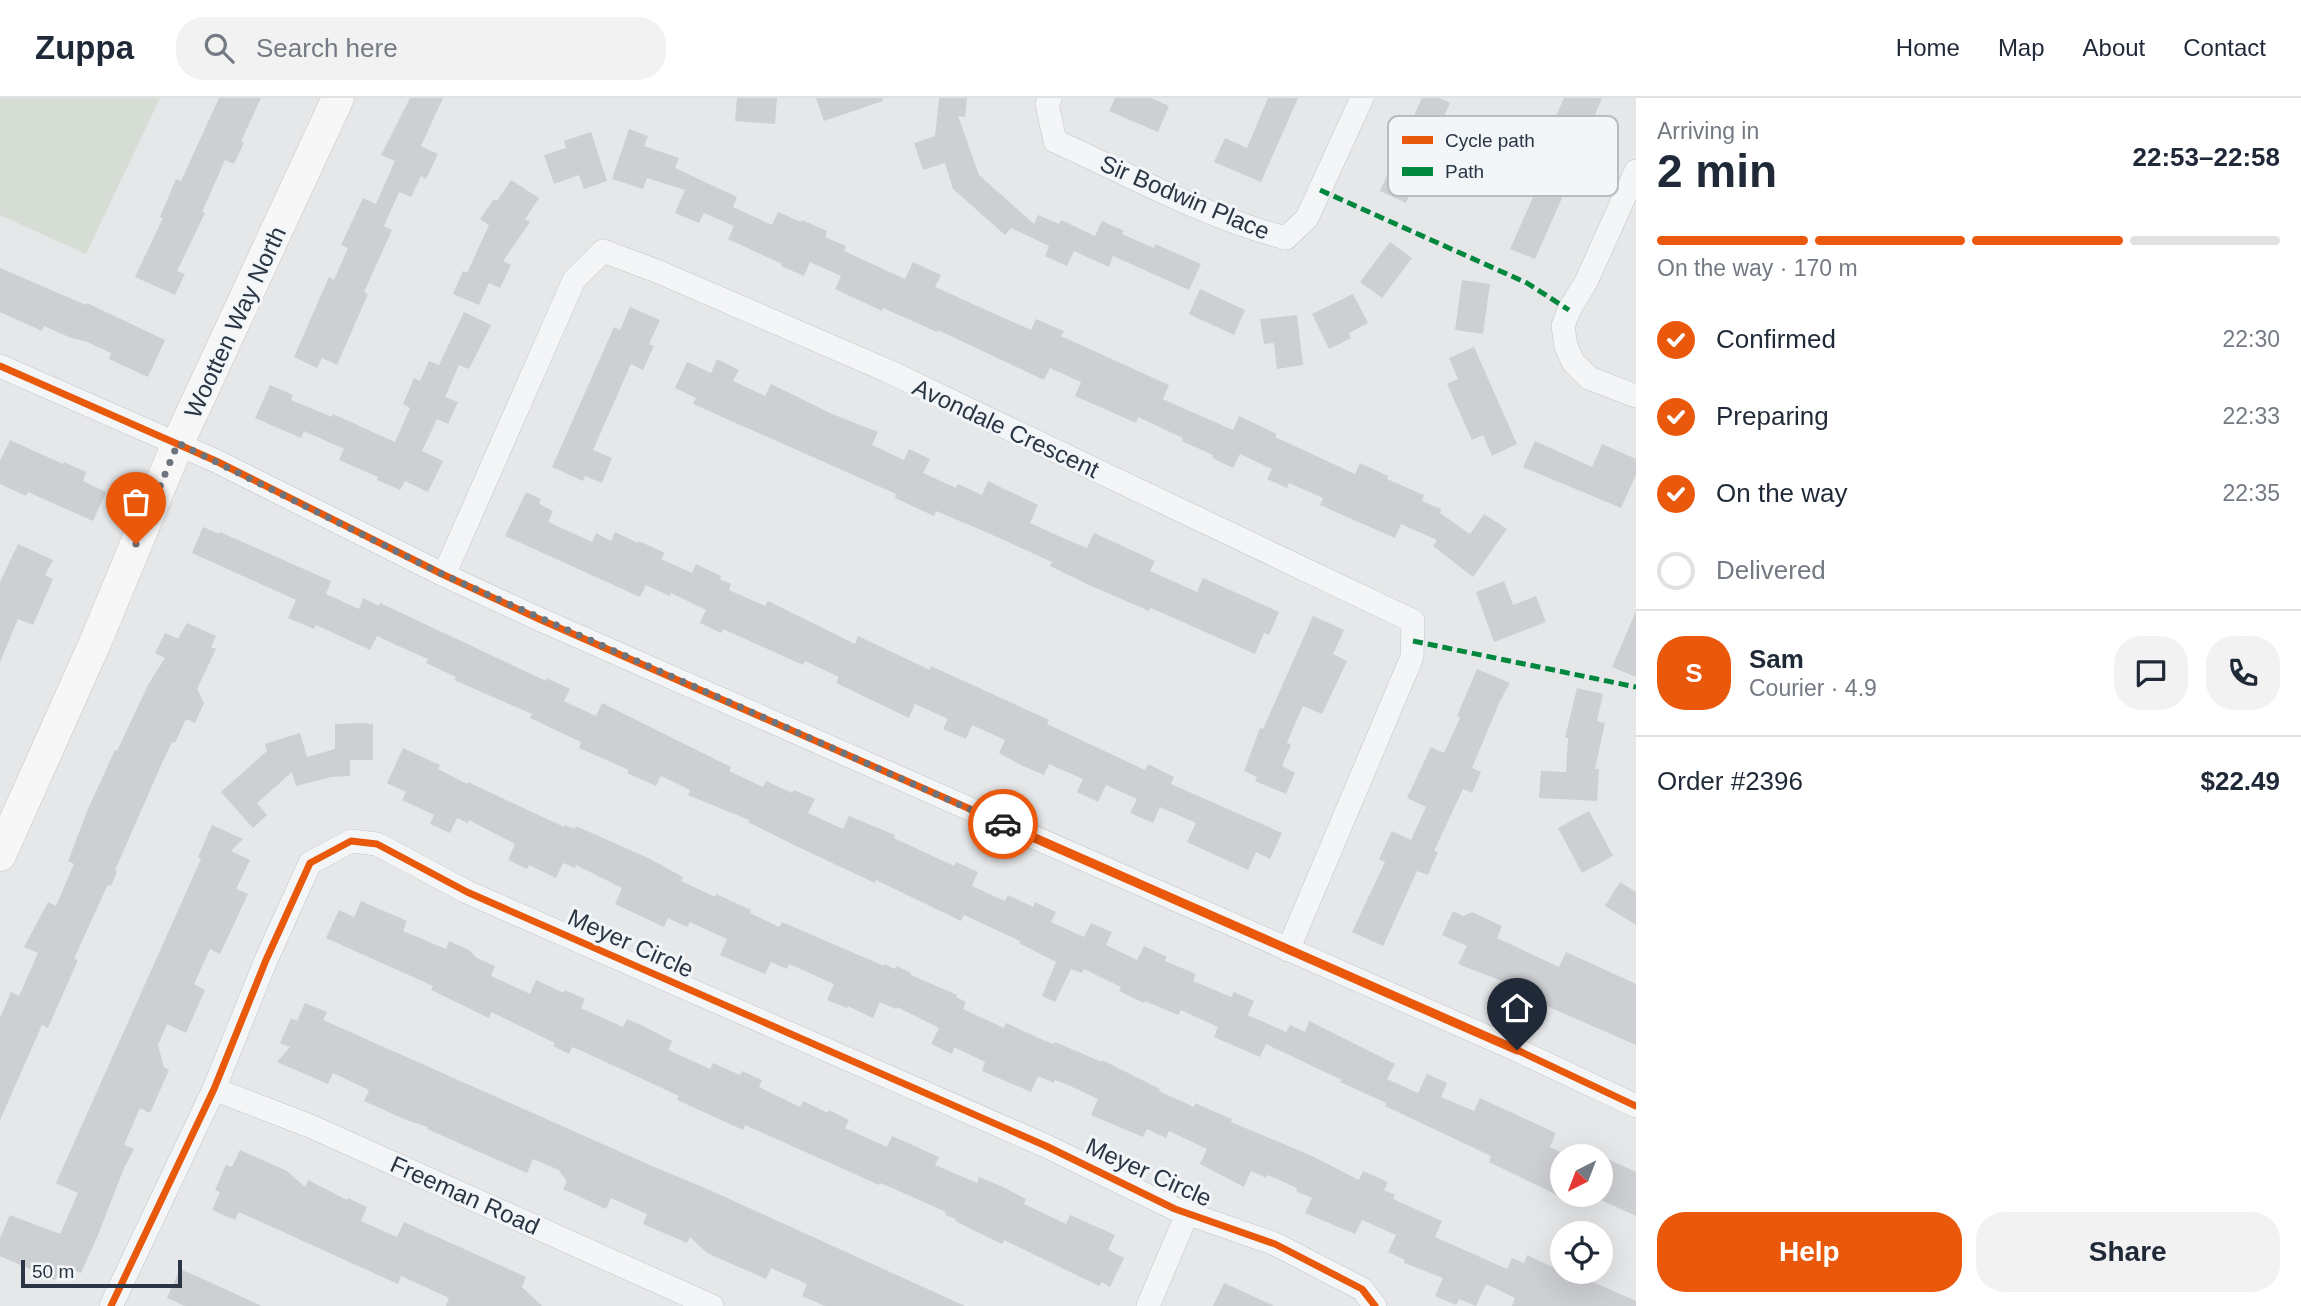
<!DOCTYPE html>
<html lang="en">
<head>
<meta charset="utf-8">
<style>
	body { margin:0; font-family:Arial,sans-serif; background:#f2f2f3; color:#1f2937; height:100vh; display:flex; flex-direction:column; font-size:26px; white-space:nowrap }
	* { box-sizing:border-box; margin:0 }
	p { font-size:23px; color:#747a83 }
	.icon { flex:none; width:38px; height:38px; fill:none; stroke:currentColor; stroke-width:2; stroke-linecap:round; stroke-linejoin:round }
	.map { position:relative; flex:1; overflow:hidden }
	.side { display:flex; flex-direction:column; background:#fff; width:665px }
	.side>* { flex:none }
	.needle { width:46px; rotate:222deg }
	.controls { position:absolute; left:1550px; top:1046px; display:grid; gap:14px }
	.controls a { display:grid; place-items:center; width:63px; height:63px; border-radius:50%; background:#fff; box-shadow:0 7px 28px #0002; font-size:35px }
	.scale { position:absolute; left:21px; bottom:18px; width:161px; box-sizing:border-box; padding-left:7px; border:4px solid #2b3644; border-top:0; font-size:19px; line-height:24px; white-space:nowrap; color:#2b3644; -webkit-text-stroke:5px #f3f6f8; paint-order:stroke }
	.pin { position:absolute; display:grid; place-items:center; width:60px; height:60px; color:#fff; margin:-72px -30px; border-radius:50% 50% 50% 0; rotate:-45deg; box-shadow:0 0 7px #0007 }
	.pin .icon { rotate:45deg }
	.courier { position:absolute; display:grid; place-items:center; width:70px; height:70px; margin:-35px; border:5px solid #ea580c; border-radius:50%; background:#fff; color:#222; box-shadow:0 2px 9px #0007 }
	.headline em { font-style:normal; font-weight:600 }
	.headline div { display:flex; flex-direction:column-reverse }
	.headline { display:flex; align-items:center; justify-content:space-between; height:119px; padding:0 21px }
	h1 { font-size:46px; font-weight:600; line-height:52px }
	.bar { display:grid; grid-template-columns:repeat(4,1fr); gap:10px 7px; align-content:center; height:84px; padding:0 21px }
	.bar i { height:9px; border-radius:5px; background:#e0e1e3 }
	.bar .active { background:#ea580c }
	.bar p { grid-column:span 4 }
	.line { display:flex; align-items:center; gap:18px; padding:0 21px; border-top:2px solid #e0e1e3 }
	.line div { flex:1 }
	.round { display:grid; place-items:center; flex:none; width:74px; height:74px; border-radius:28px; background:#f2f2f3 }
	ol { padding:0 21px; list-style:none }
	li { display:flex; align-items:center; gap:21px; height:77px }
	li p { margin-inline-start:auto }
	li .icon { padding:7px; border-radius:50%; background:#ea580c; color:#fff; stroke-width:4 }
	li:last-child { color:#747a83 }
	li i { width:38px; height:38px; border:4px solid #e0e1e3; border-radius:50% }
	.primary-button { display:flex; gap:14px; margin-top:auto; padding:14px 21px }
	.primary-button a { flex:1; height:80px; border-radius:28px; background:#ea580c; color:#fff; font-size:28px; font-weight:600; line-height:80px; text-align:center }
	.primary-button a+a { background:#f2f2f3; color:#1f2937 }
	header { display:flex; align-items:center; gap:42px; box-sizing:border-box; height:98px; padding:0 35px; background:#fff; border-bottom:2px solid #e0e1e3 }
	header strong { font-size:33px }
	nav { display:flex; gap:38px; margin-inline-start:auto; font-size:24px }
	.search { width:490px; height:63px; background:#f2f2f3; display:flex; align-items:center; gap:18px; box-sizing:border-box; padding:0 24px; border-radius:28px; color:#747a83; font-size:26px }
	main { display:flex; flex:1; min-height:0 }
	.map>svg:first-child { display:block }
</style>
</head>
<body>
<header>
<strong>Zuppa</strong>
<div class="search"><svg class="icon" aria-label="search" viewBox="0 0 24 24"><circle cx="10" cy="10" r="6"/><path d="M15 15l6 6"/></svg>Search here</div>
<nav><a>Home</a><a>Map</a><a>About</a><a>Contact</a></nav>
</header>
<main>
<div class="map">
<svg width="1636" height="1208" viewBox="0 0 1636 1208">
	<rect width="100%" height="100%" fill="#e5e7e9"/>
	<path fill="#d6ddd5" d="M0 0H160L86 156 0 117Z"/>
	<path fill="#cdcfd2" d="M219 0H261L241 43 244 45 234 66 225 62 202 114 205 115 177 173 185 176 175 197 135 179 163 120 160 119 176 81 181 83Z
		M410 0H443L421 48 438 56 426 81 421 78 411 99 399 94 384 128 392 132 364 194 368 196 337 267 322 260 317 270 294 259 329 179 334 182 348 150 341 147 363 100 376 106 395 63 381 57Z
		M737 0H777L775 26 735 23Z
		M816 0H882L883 3 824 23Z
		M939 0H967L965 19 958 18 979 77 1034 126 1038 117 1059 126 1061 122 1095 138 1102 123 1124 133 1122 136 1154 150 1155 146 1201 166 1189 192 1113 158 1109 169 1074 153 1067 168 1045 158 1049 148 1011 130 1005 137 953 91 945 65 923 72 914 45 935 38Z
		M1115 0H1151L1169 8 1158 34 1109 13Z
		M1268 0H1298L1261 84 1214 64 1225 40 1247 50Z
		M1422 0H1439L1450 5 1406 105 1380 93Z
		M1564 0H1602L1589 31 1592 32 1535 161 1510 151 1558 43 1547 38Z
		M629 31 648 38 644 48 679 60 675 70 737 99 733 109 772 127 778 114 801 124 802 122 827 133 825 139 846 148 844 153 905 181 913 164 941 177 935 189 1031 232 1036 221 1064 233 1061 238 1169 287 1163 301 1185 311 1233 332 1239 318 1277 336 1275 339 1355 376 1360 365 1388 378 1387 381 1424 397 1422 403 1441 411 1440 415 1470 436 1484 416 1507 431 1473 479 1433 448 1437 442 1401 426 1395 440 1320 407 1323 400 1289 385 1287 390 1267 381 1272 371 1240 356 1233 370 1212 360 1213 357 1182 343 1183 340 1138 319 1136 325 1075 298 1081 284 1050 270 1044 282 938 232 937 234 883 210 882 213 835 191 841 178 810 164 804 178 781 168 782 166 728 141 734 128 704 115 699 125 675 115 685 92 647 80 643 91 612 81Z
		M591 34 607 83 584 91 579 77 554 86 544 57 566 50 564 43Z
		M511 82 539 100 525 121 530 124 503 163 511 167 500 190 489 185 479 207 453 196 463 173 467 175 489 127 480 121 494 101 497 103Z
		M1390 144 1412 160 1382 200 1360 184Z
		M0 170 86 207 87 205 165 242 148 279 109 261 111 255 87 244 71 240 44 228 42 233 0 214Z
		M1462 182 1490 186 1483 236 1455 232Z
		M1200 191 1245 212 1234 237 1189 216Z
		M1353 196 1368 225 1349 235 1351 240 1329 251 1312 216Z
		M630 209 660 222 649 246 654 248 643 272 631 266 593 352 612 360 602 385 585 378 583 383 552 369 614 229 620 232Z
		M464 214 491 227 469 271 459 267 445 299 458 304 448 326 437 321 422 353 443 363 428 394 405 383 400 392 377 382 378 379 339 362 344 351 304 333 301 340 255 320 270 287 293 297 291 302 332 319 333 316 395 344 410 310 403 306 414 280 420 283 429 263 439 267Z
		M1297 217 1303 267 1277 271 1274 245 1264 246 1260 221Z
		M1474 249 1517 346 1492 358 1483 337 1472 342 1447 286 1458 281 1449 260Z
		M717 261 739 272 733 283 765 298 771 286 832 316 878 334 872 347 904 362 909 351 930 361 923 375 956 390 958 386 982 397 988 383 1038 407 1030 425 1063 440 1087 450 1094 435 1155 463 1150 473 1197 494 1203 480 1279 514 1269 537 1264 535 1255 556 1151 510 1149 513 1089 487 1050 468 1052 464 988 435 936 413 934 418 895 400 896 396 693 306 696 300 675 290 687 264 711 275Z
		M10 342 63 366 64 364 86 374 83 383 106 394 93 423 28 394 26 398 0 386V363Z
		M1535 343 1592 369 1602 346 1636 361V377L1621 410 1523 369Z
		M526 394 541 401 539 406 553 413 548 424 592 444 596 435 611 443 615 434 638 445 639 443 665 455 661 461 692 475 696 466 721 478 720 481 731 486 729 492 765 508 768 503 855 546 858 538 930 572 931 568 1049 622 1047 626 1145 672 1148 666 1174 679 1171 686 1282 735 1270 761 1256 754 1248 772 1187 744 1196 725 1160 709 1153 725 1130 715 1137 701 1106 687 1098 704 1077 694 1083 681 1049 666 1044 677 1023 668 999 655 1005 642 972 627 966 641 943 631 948 621 915 606 909 620 836 585 839 579 805 563 803 567 723 531 721 535 700 525 706 512 671 495 670 498 646 487 640 499 505 438Z
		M203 429 219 436 220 434 331 483 326 496 359 511 363 500 379 508 380 505 546 583 547 580 570 591 564 603 596 618 602 605 731 669 729 673 763 689 766 683 792 695 794 692 815 701 808 715 843 731 849 718 895 737 894 740 954 768 956 764 978 774 972 788 1005 803 1008 797 1033 809 1035 804 1056 814 1051 824 1084 839 1091 825 1112 834 1106 847 1137 862 1144 848 1167 859 1165 863 1196 876 1193 883 1231 899 1234 894 1254 903 1248 917 1286 934 1290 927 1305 934 1309 923 1395 966 1387 981 1418 995 1427 976 1447 985 1441 999 1474 1013 1480 1000 1556 1035 1550 1049 1563 1055V1100L1489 1064 1491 1058 1385 1008 1386 1005 1340 984 1342 982 1266 946 1260 959 1214 939 1218 929 1181 912 1178 917 1145 903 1144 905 1119 893 1121 889 1084 871 1082 875 1071 871 1055 904 1042 898 1056 864 1019 845 1020 843 964 817 961 823 876 782 875 785 794 747 748 724 749 722 688 697 690 692 661 678 656 688 627 675 629 672 579 650 581 644 530 620 532 616 454 582 456 579 426 565 428 561 396 547 377 538 370 552 316 527 314 531 288 520 296 502 192 455Z
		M18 446 53 462 45 477 53 481 33 527 18 521 0 564V484Z
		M1504 483 1513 507 1536 498 1546 524 1494 544 1476 494Z
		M1636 513V579L1612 569Z
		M1313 518 1344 532 1333 556 1347 563 1322 616 1303 608 1288 642 1287 645 1291 647 1282 668 1295 675 1286 696 1255 683 1257 679 1244 673 1260 630 1263 631Z
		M187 525 216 538 211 549 216 551 197 591 204 605 195 625 186 621 175 645 172 644 163 663 115 772 117 774 111 788 108 787 103 797 74 861 78 862 48 930 42 927 0 1022V920L11 894 19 898 38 855 24 849 48 804 56 808 74 766 68 763 88 711 115 652 117 653 149 585 165 560 155 555 165 535 178 541Z
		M1477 571 1510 585 1500 603 1472 670 1481 674 1472 695 1463 691 1434 753 1438 754 1428 777 1417 773 1383 848 1352 834 1385 764 1379 761 1392 733 1411 742 1426 709 1407 700 1431 649 1444 655 1460 620 1457 618Z
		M1577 590 1603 596 1597 623 1605 625 1595 671H1599L1597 703 1539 700 1541 673 1566 674 1568 640H1565Z
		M362 625 373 626V662H350V678L331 679 296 688 292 674 257 705 267 717 253 730 221 694 267 653 265 646 300 635 307 659 335 651V626Z
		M403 650 440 667 438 671 467 686 468 684 564 729 565 727 575 731 576 728 648 760 683 779 681 783 715 799 716 796 751 812 750 815 779 829 782 824 884 868 885 866 895 871 897 868 911 875V877L957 897 956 899 966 904 963 911 1004 930 1006 925 1043 942 1054 946 1055 944 1102 964V962L1160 991 1159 993 1194 1009 1195 1005 1206 1010 1232 1021 1231 1024 1312 1058 1359 1082 1363 1073 1388 1084 1384 1092 1395 1097 1393 1101 1442 1123 1435 1139 1507 1171 1512 1160 1524 1165 1527 1157 1563 1174 1574 1178 1575 1176 1636 1203V1208H1512L1515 1200 1486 1186 1476 1208 1459 1201 1456 1207 1435 1198 1443 1180 1404 1165 1405 1162 1388 1154 1396 1137 1362 1122 1355 1136 1305 1115 1312 1100 1296 1093 1297 1090 1268 1077 1266 1080 1251 1073 1244 1089 1200 1066 1207 1051 1169 1033 1166 1040 1147 1031 1143 1039 1091 1017 1098 1001 1066 986 1055 982 1054 985 1038 978 1031 994 982 973 985 964 954 949 952 956 931 946 939 930 897 909 896 911 880 904 873 920 848 908 847 910 827 902 834 886 789 866 787 871 771 864 765 876 720 857 727 841 690 824 687 829 668 820 664 829 615 806 622 790 576 767 575 770 563 765 556 780 529 767 527 771 508 762 515 746 469 722 468 725 457 720 450 735 430 726 434 717 402 702 406 694 387 685Z
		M1589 713 1613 758 1582 775 1558 730Z
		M212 727 243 741 231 753 250 762 236 791 248 796 220 856 210 851 194 886 205 892 186 935 167 926 158 947 164 969 169 972 150 1015 140 1010 124 1047 134 1051 124 1070 98 1137 81 1175 62 1167 55 1182 0 1158V1140L10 1117 60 1136 78 1095 56 1085 201 761 198 759Z
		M1620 784 1636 794V827L1605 808Z
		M361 803 407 823 403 833 446 851 449 843 469 852 477 860 495 868 491 878 530 896 536 882 564 895 565 892 585 901 581 910 623 929 627 921 647 930 672 943 668 952 710 971 713 965 740 977 742 973 762 982 759 989 800 1009 803 1003 828 1015 829 1012 849 1022 845 1030 887 1049 892 1038 939 1059 935 1067 977 1085 979 1079 1003 1089 1026 1101 1024 1106 1066 1126 1070 1117 1115 1137 1108 1152 1124 1160 1110 1189 1102 1184 1099 1188 1004 1142 1002 1146 955 1123 956 1121 945 1117 946 1114 890 1089 880 1085 879 1087 745 1027 743 1032 677 1002 679 998 582 953 572 949 569 956 553 948 555 945 491 914 489 920 431 892 433 888 326 840 339 812 354 819Z
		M1453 813 1463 818 1472 814 1502 828 1497 840 1559 869 1566 854 1636 886V947L1542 906 1544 903 1512 887 1458 866 1467 848 1442 837Z
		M305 905 327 914 323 922 652 1068 712 1093 965 1208H825L802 1198 807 1186 771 1170 766 1181 707 1155 690 1139 687 1145 643 1126 647 1116 611 1100 606 1111 563 1091 567 1084 559 1072 533 1061 527 1075 427 1031 428 1029 406 1022 364 1003 369 992 333 975 328 986 277 964 290 949 280 945 291 920 297 923Z
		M240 1052 287 1073 305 1089 308 1082 347 1102 348 1100 367 1109 361 1123 397 1139 404 1124 526 1179 522 1189 542 1208H446L449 1200 401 1178 398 1186 239 1114 235 1122 212 1112 220 1094 215 1092 226 1067 232 1069Z
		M1601 1058 1636 1074V1118L1601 1102Z
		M180 1171 203 1181 262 1208H185L167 1200Z
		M1224 1185 1274 1208H1213Z"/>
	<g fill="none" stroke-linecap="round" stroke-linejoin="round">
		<defs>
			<path id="street" d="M1050 0 1047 6 1055 43C1130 77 1205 119 1286 140L1307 120 1362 0
				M1636 73 1586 184 1569 212 1563 228 1566 248 1573 264 1589 280 1636 298
				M0 268 216 363 444 477 539 521 1517 952 1636 1008
				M444 477 574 182 603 153 659 174 888 273 1413 523 1412 559 1288 852
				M214 991 310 1028 712 1208
				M111 1208 214 991 266 862 310 765 351 743 377 746 467 794 1046 1048 1175 1111 1275 1146 1362 1191 1375 1208
				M1148 1208 1187 1116"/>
			<path id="secondary" d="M0 757 95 545 178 345 338 0"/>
		</defs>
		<use href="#street" stroke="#c3c5c7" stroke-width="24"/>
		<use href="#secondary" stroke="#c3c5c7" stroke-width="33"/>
		<use href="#street" stroke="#f4f5f6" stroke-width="23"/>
		<use href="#secondary" stroke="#f7f7f8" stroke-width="32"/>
		<path stroke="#00873e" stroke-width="5" stroke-dasharray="10 5" stroke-linecap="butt" d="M1320 92 1527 185 1569 212
			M1413 543 1636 589"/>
		<defs>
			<path id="cycleway" d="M0 268 216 363 444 477 539 521 1517 952 1636 1008
				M111 1208 214 991 266 862 310 765 351 743 377 746 467 794 1046 1048 1175 1111 1275 1146 1362 1191 1375 1208"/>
		</defs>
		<use href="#cycleway" stroke="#f3f6f8" stroke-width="11"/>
		<use href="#cycleway" stroke="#e8590c" stroke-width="7"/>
	</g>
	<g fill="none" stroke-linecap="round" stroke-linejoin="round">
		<path stroke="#6c747e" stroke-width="7" stroke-dasharray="0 12.6" d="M136 446 178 345 444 477 1003 726"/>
		<path stroke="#ea580c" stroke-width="9" d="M1003 726 1517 952"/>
	</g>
	<g text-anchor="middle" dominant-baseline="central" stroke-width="6" stroke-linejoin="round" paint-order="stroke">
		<g font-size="24" fill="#2b3644" stroke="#f3f6f8">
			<text transform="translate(1185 99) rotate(23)">Sir Bodwin Place</text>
			<text transform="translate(235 224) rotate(-65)">Wootten Way North</text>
			<text transform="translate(1006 330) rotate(25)">Avondale Crescent</text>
			<text transform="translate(631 845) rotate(24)">Meyer Circle</text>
			<text transform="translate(1149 1074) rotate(24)">Meyer Circle</text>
			<text transform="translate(465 1097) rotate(24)">Freeman Road</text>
		</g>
	</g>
	<rect x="1388" y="18" width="230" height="80" rx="10" fill="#f3f6f8" stroke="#b7bcc2" stroke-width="2"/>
	<rect x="1402" y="38" width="31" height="8" fill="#e8590c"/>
	<rect x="1402" y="69" width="31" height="9" fill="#00873e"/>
	<g font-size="19" fill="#2b3644">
		<text x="1445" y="49">Cycle path</text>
		<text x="1445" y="80">Path</text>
	</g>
</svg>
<div class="controls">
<a><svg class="needle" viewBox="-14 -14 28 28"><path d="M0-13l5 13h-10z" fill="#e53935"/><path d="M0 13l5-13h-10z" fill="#747a83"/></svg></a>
<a><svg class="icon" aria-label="locate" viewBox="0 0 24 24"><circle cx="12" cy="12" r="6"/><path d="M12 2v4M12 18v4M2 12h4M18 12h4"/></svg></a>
</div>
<div class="scale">50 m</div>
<div class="pin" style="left:136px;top:446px;background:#ea580c"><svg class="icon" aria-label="bag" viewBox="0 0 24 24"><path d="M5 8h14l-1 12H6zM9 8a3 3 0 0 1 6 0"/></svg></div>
<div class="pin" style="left:1517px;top:952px;background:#1f2937"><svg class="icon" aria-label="home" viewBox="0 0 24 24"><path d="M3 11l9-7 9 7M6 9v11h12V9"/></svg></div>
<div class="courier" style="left:1003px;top:726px"><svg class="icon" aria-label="car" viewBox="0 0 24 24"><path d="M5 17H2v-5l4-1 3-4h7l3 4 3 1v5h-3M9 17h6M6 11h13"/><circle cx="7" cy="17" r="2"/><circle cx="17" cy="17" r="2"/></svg></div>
</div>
<section class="side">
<div class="headline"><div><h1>2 min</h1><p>Arriving in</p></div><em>22:53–22:58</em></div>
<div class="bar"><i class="active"></i><i class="active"></i><i class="active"></i><i></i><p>On the way · 170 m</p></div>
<ol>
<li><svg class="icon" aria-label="check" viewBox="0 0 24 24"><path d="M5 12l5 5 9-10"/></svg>Confirmed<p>22:30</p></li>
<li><svg class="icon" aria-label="check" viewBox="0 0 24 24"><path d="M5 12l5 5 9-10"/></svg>Preparing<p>22:33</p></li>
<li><svg class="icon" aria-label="check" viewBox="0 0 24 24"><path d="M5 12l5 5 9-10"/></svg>On the way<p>22:35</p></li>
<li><i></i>Delivered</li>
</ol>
<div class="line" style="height:126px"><b class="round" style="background:#ea580c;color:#fff">S</b><div><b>Sam</b><p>Courier · 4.9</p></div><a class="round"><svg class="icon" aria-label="chat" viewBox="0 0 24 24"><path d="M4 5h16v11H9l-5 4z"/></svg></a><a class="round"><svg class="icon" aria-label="phone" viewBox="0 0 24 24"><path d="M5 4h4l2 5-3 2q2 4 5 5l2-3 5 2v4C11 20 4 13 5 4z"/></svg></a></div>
<div class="line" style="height:91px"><div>Order #2396</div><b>$22.49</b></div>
<div class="primary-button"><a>Help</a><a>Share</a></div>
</section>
</main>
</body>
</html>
